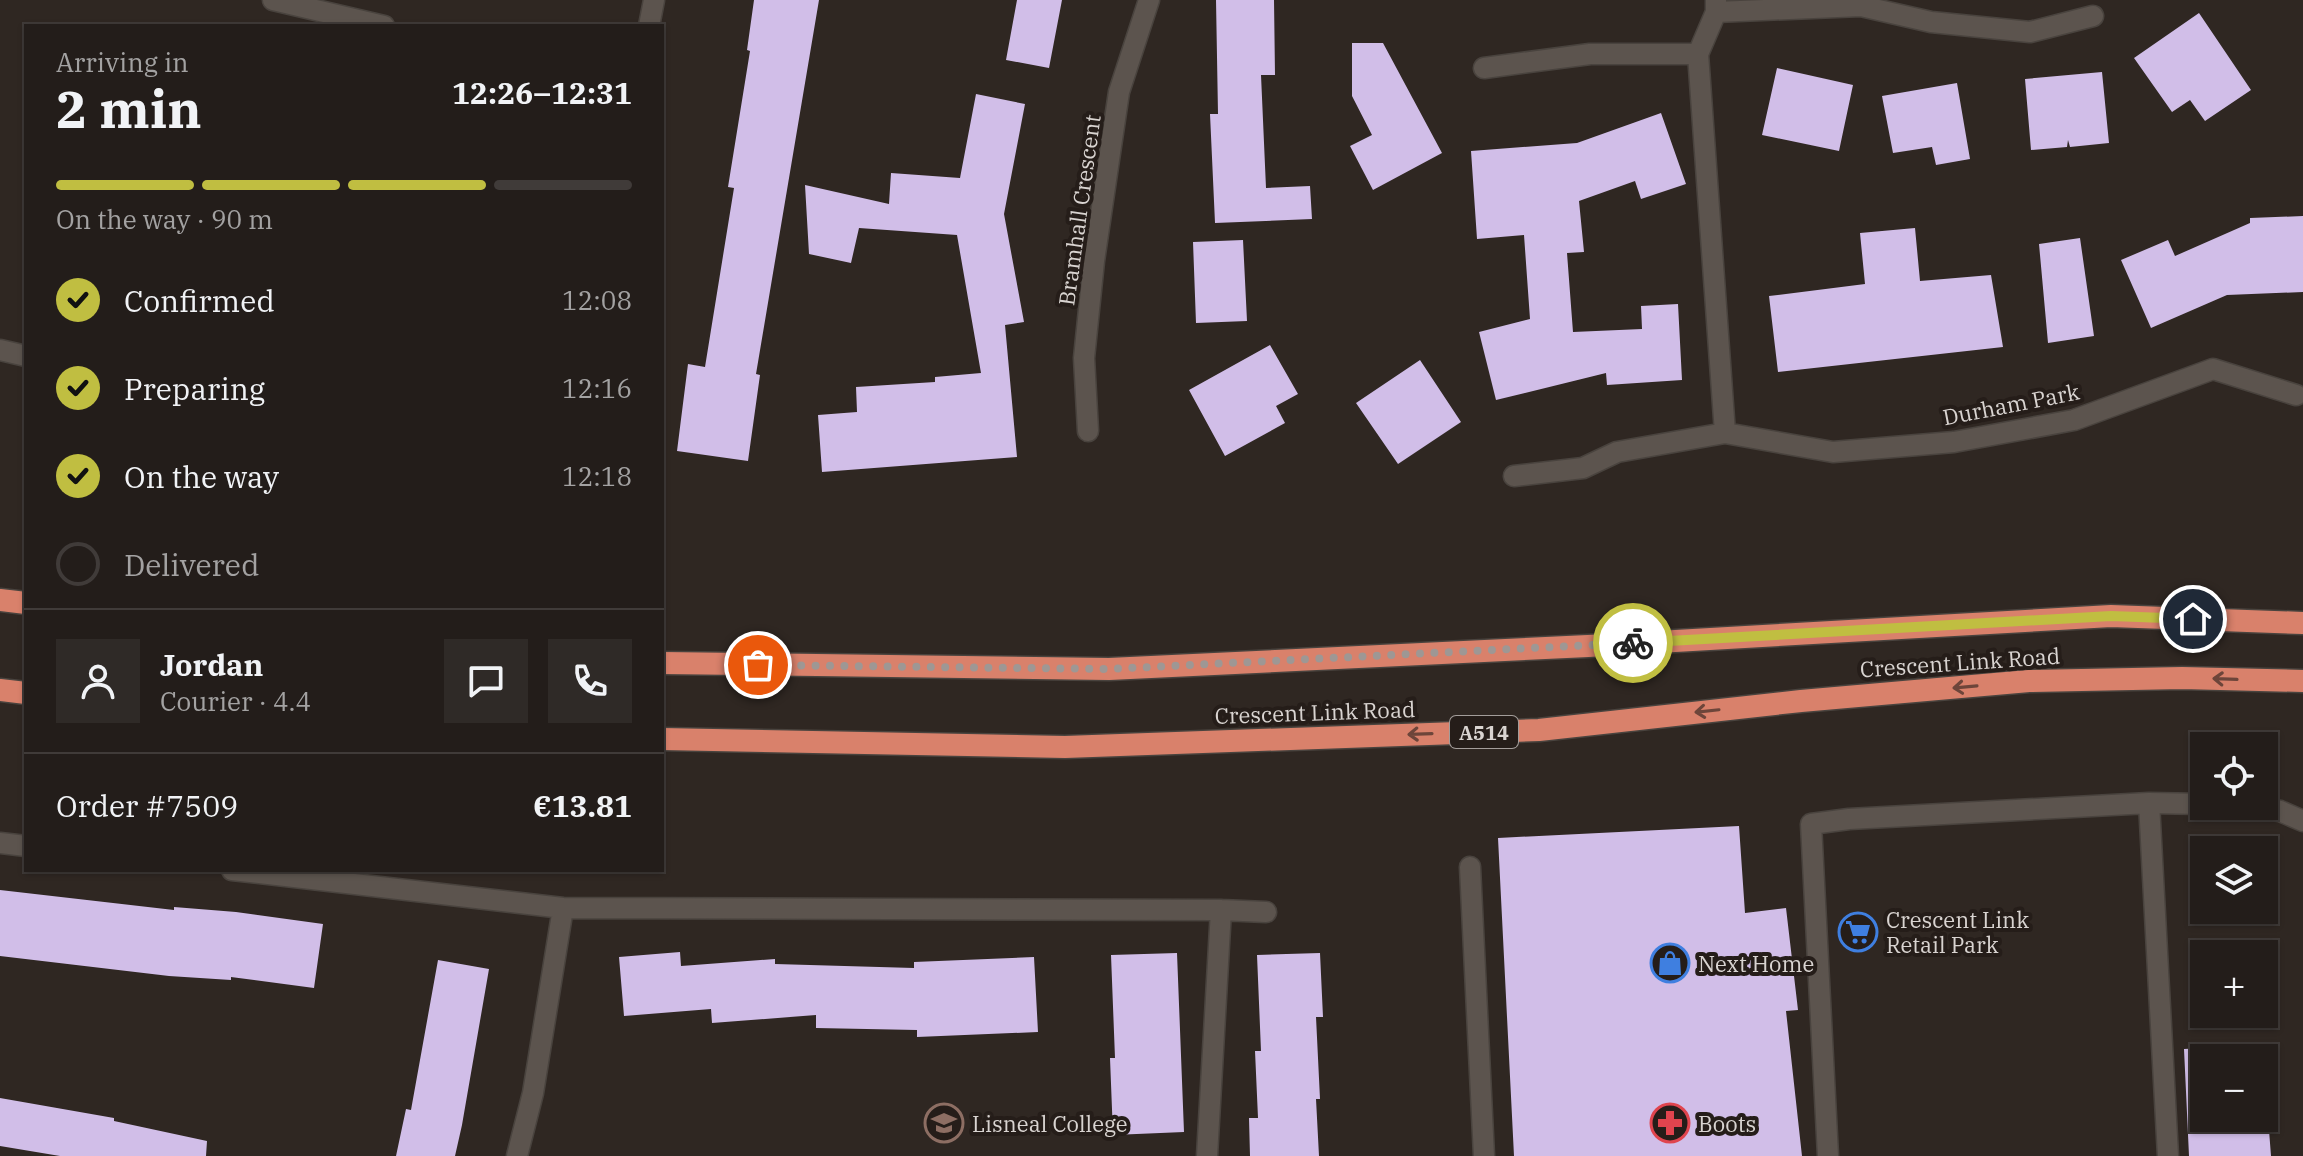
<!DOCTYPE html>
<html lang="en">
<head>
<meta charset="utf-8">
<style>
	body { margin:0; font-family:"IBM Plex Serif",serif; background:#2f2a27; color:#f1f3f6; height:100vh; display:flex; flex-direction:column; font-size:30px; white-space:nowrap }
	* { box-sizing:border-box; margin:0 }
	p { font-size:26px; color:#a3a2a2 }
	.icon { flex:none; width:44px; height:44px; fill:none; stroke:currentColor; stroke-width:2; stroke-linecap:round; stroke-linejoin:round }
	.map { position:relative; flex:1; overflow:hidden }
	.side { position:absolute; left:24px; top:24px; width:640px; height:848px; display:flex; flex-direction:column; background:#231d1a; border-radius:0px; box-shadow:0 2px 6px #0004,0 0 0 2px #403b39 }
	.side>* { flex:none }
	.fabs { position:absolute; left:2190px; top:732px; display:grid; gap:16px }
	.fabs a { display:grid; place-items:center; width:88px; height:88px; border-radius:0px; background:#231d1a; box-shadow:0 2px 6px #0004,0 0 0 2px #403b39; font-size:40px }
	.pin { position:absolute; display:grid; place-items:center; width:68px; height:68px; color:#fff; margin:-34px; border:4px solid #fff; border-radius:50%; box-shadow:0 2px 8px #0007 }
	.courier { position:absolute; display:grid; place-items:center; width:80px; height:80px; margin:-40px; border:6px solid #c0be41; border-radius:50%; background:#fff; color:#222; box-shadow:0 2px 10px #0007 }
	.summary em { font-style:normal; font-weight:700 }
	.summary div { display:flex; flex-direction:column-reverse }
	.summary { display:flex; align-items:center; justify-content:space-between; height:136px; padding:0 32px }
	h1 { font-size:52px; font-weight:700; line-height:60px }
	.bar { display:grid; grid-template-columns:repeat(4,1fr); gap:12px 8px; align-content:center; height:96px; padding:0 32px }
	.bar i { height:10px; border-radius:6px; background:#403b39 }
	.bar .selected { background:#c0be41 }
	.bar p { grid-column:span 4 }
	.line { display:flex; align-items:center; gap:20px; padding:0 32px; border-top:2px solid #403b39 }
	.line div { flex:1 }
	.round { display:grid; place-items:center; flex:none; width:84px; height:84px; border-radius:0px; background:#2f2a27 }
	ol { padding:0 32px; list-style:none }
	li { display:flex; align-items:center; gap:24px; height:88px }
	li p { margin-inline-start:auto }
	li .icon { padding:8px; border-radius:50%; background:#c0be41; color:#111; stroke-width:4 }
	li:last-child { color:#a3a2a2 }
	li i { width:44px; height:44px; border:4px solid #403b39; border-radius:50% }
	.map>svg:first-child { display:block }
</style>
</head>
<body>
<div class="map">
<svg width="2303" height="1156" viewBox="0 0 2303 1156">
	<rect width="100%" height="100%" fill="#2f2722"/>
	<path fill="#d1bee8" d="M754 0H819L756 374 760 375 748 461 677 451 688 364 705 367 734 188 728 187 750 51 747 50Z
		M1017 0H1062L1049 68 1006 60Z
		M1216 0H1274L1275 75H1261L1266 188 1310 186 1312 219 1215 223 1210 114H1218Z
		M2199 13 2251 90 2205 121 2190 100 2172 112 2134 58Z
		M1352 43H1383L1442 153 1373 190 1350 146 1372 135 1352 96Z
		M1777 68 1853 85 1839 151 1762 135Z
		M2102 72 2109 143 2070 147 2068 140 2067 147 2031 150 2025 79Z
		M1957 83 1970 159 1936 165 1932 147 1893 153 1882 96Z
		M976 94 1025 104 1004 214 1024 322 1005 325 1017 457 822 472 818 415 857 412 856 387 935 382V377L981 373 957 235 859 228 851 263 809 254 805 185 889 204 891 173 960 178Z
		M1661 113 1686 184 1641 199 1635 181 1579 201 1584 252 1567 253 1573 332 1642 329 1641 306 1678 304 1682 380 1607 385 1606 373 1496 400 1479 332 1530 319 1524 235 1477 239 1471 151 1577 143Z
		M2303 216V292L2227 295 2151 328 2121 260 2168 240 2175 256 2250 223V218Z
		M1915 228 1920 281 1991 275 2003 347 1778 372 1769 296 1865 284 1860 233Z
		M2080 238 2094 336 2048 343 2039 244Z
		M1243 240 1247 321 1196 323 1193 242Z
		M1270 345 1298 394 1276 406 1285 423 1225 456 1189 390Z
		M1420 360 1461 422 1398 464 1356 403Z
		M1739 826 1745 913 1786 908 1798 1010 1786 1011 1802 1156H1514L1498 838Z
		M0 890 174 910V907L236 912 323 924 314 988 231 977V980L169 976 0 956Z
		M680 952 681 966 775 959V964L914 968V962L1034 957 1038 1032 917 1037V1030L816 1028V1015L712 1023 711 1009 624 1016 619 957Z
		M1177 953 1184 1132 1113 1135 1110 1058H1115L1111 955Z
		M1320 953 1323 1017H1316L1320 1099H1316L1319 1156H1250L1249 1118H1258L1255 1051H1261L1257 955Z
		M438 960 489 969 462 1125 455 1156H396L406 1109 411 1110Z
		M2262 1045 2263 1058H2204V1118H2264V1065L2271 1156H2189L2184 1049Z
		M0 1098 114 1118V1121L207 1141 206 1156H60L0 1146Z"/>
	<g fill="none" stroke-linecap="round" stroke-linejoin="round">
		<defs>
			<path id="service" d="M2149 803 2204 804
				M2245 806 2280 811 2303 821
				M1470 867 1484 1156
				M1828 1156 1811 824 1849 819 2149 803 2168 1156"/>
			<path id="minor" d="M273 0 384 26
				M1716 0V12L1698 54 1725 433
				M1716 12 1861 6 1931 22 2030 32 2093 16
				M649 26 654 0
				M1484 68 1590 54H1698
				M0 350 26 356
				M1088 431 1084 358 1094 261 1119 92 1149 0
				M1514 476 1583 468 1617 452 1725 433 1833 452 1954 442 2074 420 2213 369 2296 395
				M0 843 26 846
				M232 870 563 908 1221 910 1266 912
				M517 1156 533 1093 563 908
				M1207 1156 1221 910"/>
			<path id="trunk" d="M0 600 26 603
				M662 663 1109 669 1588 646 2111 616 2303 623
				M0 690 26 693
				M662 739 1065 747 1539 730 1801 701 2029 681 2182 678 2303 681"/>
		</defs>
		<use href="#service" stroke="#49433e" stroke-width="23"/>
		<use href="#minor" stroke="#49433e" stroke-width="23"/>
		<use href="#trunk" stroke="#49433e" stroke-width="25"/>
		<use href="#service" stroke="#5c544e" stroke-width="20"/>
		<use href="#minor" stroke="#5c544e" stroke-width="20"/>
		<use href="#trunk" stroke="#d9816b" stroke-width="22"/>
	</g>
	<defs><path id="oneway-shaft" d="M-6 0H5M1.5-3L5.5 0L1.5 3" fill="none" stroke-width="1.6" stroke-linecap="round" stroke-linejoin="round" transform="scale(2)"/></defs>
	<g stroke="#6d453a">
		<use href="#oneway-shaft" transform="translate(2225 679) rotate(-178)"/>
		<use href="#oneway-shaft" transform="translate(1965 687) rotate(175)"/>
		<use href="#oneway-shaft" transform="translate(1707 711) rotate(174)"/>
		<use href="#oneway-shaft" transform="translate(1420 734) rotate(178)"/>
	</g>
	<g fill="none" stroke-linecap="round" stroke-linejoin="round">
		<path stroke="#9e9794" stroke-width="8" stroke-dasharray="0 14.4" d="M758 665 1109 669 1633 643"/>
		<path stroke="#c0be41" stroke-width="10" d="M1633 643 2111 616 2193 619"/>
	</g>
	<defs>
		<symbol id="supermarket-ring" viewBox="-11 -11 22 22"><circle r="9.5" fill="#251d19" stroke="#3f7fe0" stroke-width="1.5"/><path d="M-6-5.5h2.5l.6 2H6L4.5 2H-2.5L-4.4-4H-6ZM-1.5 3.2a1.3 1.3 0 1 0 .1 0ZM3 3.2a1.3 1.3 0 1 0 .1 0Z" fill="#3f7fe0"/></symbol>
		<symbol id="shop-ring" viewBox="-11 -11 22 22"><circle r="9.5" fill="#251d19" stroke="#3f7fe0" stroke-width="1.5"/><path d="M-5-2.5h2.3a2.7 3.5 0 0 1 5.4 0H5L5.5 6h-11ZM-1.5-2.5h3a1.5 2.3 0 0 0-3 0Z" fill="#3f7fe0"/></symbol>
		<symbol id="school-ring" viewBox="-11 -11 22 22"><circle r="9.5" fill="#251d19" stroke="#8d6e63" stroke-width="1.5"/><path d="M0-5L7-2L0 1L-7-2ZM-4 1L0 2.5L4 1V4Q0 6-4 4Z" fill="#8d6e63"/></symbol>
		<symbol id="pharmacy-ring" viewBox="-11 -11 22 22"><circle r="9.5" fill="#251d19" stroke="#e0444e" stroke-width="1.5"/><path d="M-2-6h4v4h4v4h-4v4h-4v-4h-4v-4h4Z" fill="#e0444e"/></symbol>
	</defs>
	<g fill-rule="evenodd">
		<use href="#supermarket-ring" x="1836" y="910" width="44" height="44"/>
		<use href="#shop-ring" x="1648" y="941" width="44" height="44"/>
		<use href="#school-ring" x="922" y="1101" width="44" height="44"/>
		<use href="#pharmacy-ring" x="1648" y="1101" width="44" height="44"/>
	</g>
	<g text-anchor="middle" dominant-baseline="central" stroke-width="8" stroke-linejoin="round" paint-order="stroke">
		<rect fill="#251d19" stroke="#a39d9a" stroke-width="2" x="1450" y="716" width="68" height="32" rx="6"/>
		<g font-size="20" font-weight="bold" fill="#d9d4d1">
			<text x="1484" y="732">A514</text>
		</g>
		<g font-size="22" fill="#d9d4d1" stroke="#251d19">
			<text transform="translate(1079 210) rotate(-82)">Bramhall Crescent</text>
			<text transform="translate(2011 404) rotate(-11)">Durham Park</text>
			<text transform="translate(1960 662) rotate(-4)">Crescent Link Road</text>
			<text transform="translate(1315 712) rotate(-2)">Crescent Link Road</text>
		</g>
		<g font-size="22" fill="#d9d4d1" stroke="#251d19" text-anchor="start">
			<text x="1886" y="919">Crescent Link<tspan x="1886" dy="25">Retail Park</tspan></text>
			<text x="1698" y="963">Next Home</text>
			<text x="972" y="1123">Lisneal College</text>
			<text x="1698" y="1123">Boots</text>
		</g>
	</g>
</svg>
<div class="fabs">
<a><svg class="icon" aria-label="locate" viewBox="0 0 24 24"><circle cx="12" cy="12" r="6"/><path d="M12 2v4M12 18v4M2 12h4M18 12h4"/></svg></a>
<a><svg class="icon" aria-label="layers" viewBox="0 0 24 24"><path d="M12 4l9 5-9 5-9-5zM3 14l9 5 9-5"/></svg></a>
<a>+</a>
<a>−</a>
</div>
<div class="pin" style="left:758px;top:665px;background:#ea580c"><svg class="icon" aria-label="bag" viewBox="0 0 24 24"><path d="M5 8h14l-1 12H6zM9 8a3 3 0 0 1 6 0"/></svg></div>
<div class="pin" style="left:2193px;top:619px;background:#1f2937"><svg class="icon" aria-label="home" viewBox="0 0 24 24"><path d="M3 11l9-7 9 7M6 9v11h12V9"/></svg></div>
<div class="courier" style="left:1633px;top:643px"><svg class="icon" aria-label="bike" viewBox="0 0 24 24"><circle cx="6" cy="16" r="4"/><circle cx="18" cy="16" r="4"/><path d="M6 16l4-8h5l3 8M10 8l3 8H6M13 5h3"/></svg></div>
<section class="side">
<div class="summary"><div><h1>2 min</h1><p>Arriving in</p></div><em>12:26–12:31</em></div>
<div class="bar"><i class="selected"></i><i class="selected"></i><i class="selected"></i><i></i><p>On the way · 90 m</p></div>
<ol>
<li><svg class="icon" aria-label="check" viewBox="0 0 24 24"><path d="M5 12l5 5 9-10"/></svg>Confirmed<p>12:08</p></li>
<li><svg class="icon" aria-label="check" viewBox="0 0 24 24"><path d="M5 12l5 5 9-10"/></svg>Preparing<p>12:16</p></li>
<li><svg class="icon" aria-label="check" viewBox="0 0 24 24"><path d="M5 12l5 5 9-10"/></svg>On the way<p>12:18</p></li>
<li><i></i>Delivered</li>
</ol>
<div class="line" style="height:144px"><a class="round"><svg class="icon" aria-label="person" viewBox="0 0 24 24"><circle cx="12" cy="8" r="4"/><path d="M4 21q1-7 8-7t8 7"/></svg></a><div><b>Jordan</b><p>Courier · 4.4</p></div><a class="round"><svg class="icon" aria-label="chat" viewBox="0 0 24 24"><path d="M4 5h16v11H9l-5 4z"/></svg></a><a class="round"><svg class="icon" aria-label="phone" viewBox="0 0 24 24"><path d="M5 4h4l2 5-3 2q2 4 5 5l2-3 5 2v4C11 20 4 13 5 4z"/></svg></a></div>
<div class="line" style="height:104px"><div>Order #7509</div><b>€13.81</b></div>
</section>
</div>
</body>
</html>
